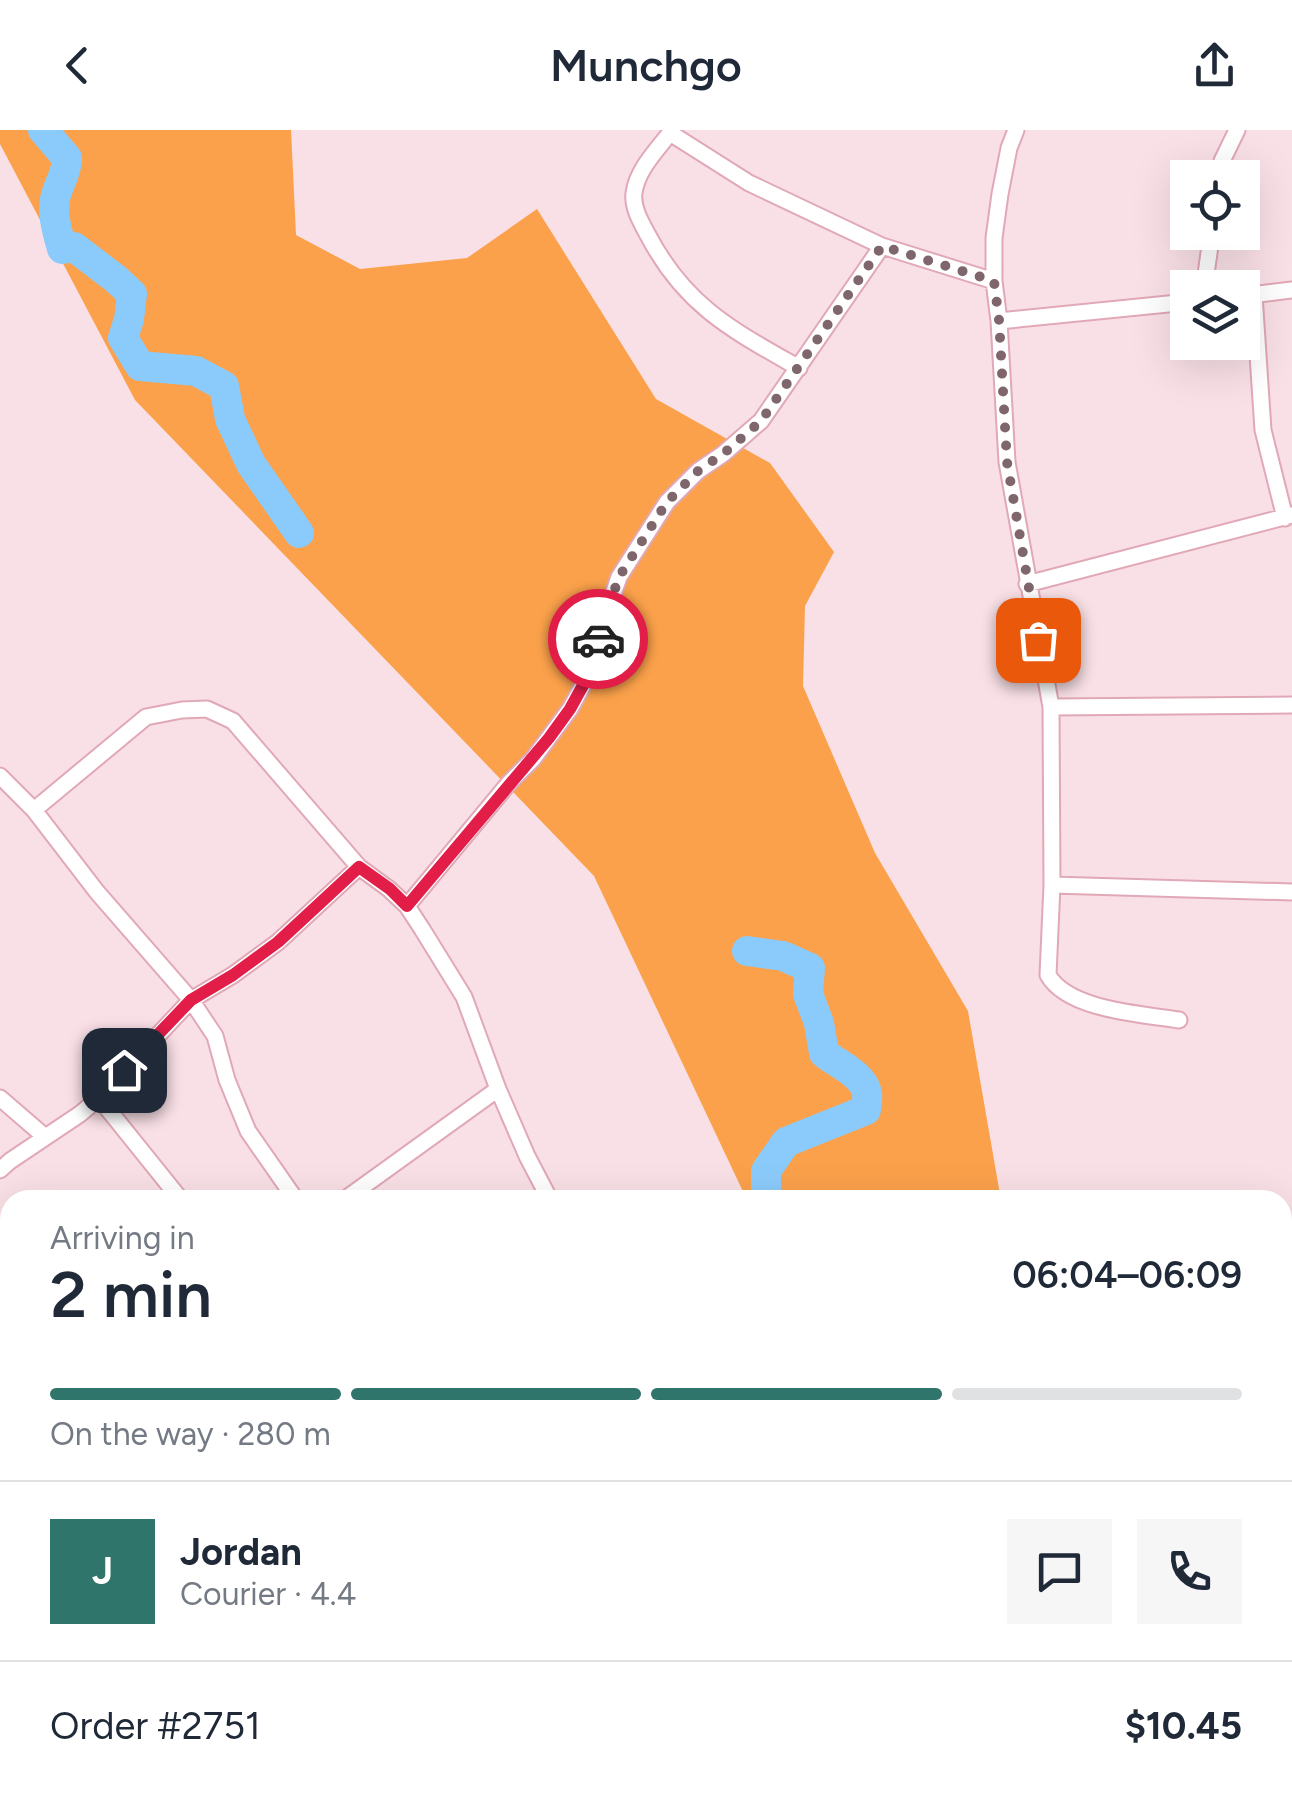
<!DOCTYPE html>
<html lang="en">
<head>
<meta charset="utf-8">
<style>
	body { margin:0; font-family:Figtree,sans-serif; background:#f6f6f7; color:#1f2937; height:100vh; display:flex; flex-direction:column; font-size:38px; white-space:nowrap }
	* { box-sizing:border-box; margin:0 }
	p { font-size:32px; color:#747a83 }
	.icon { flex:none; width:55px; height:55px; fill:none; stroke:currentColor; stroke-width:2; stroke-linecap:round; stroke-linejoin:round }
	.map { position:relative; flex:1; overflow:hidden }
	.drawer { position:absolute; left:0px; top:1060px; width:1292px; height:620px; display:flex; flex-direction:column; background:#fff; border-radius:30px 30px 0 0; box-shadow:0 10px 40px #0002 }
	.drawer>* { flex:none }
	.tools { position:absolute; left:1170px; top:30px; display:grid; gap:20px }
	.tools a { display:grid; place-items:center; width:90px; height:90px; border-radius:0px; background:#fff; box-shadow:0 10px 40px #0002; font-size:50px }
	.pin { position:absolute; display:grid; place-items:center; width:85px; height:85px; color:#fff; margin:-42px; border-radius:20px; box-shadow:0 5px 15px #0006 }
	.courier { position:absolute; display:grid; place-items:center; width:100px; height:100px; margin:-50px; border:8px solid #e11d48; border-radius:50%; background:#fff; color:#222; box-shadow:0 2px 12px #0007 }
	.overview em { font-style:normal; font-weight:600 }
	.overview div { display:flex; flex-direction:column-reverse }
	.overview { display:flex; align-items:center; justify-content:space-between; height:170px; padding:0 50px }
	h1 { font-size:65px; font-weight:600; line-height:75px }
	.bar { display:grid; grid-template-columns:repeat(4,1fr); gap:15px 10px; align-content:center; height:120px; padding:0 50px }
	.bar i { height:12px; border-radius:8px; background:#e0e1e3 }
	.bar .current { background:#30756b }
	.bar p { grid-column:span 4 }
	.line { display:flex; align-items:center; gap:25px; padding:0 50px; border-top:2px solid #e0e1e3 }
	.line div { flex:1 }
	.round { display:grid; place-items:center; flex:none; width:105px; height:105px; border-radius:0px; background:#f6f6f7 }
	header { display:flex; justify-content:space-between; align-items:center; height:130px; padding:0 50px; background:#fff; font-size:45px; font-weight:600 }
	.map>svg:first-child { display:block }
</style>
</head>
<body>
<header><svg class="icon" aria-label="back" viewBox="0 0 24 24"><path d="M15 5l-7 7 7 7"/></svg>Munchgo<svg class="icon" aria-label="share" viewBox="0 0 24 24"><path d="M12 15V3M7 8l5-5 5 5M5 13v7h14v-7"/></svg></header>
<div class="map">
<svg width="1292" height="1680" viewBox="0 0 1292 1680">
	<rect width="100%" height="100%" fill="#f9e0e6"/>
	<path fill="#fba14b" d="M0 0H291L296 105 360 139 467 128 537 79 656 269 770 333 834 422 805 476 803 556 875 723 968 881 1001 1070H747L594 746 135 270 0 14Z
		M1283 1154 1292 1168V1319L1283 1329Z
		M1282 1553 1292 1564V1616L1283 1627Z
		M906 1670H1282L1286 1680H909Z"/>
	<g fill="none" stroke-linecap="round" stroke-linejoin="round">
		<path stroke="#8bcbfb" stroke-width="30" d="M43 0 67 28C67 44 58 54 55 69 52 86 58 104 62 119L74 117 116 149 132 164 129 189 123 208 140 236 196 241 224 256 230 289 251 334 299 403
			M747 821 783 826 810 838 808 864 819 893 824 923C837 934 863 944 867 963 868 965 866 977 866 980L786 1012 766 1041V1070"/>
		<defs>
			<path id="street" d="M1016 0 1009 18 1000 64 994 108V151L999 191 1007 332 1051 577 1052 755 1048 845C1068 880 1141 884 1179 890
				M1220 48 1222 31 1237 0
				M1204 158 1212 102
				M1254 165 1263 300 1285 388
				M1242 166 1292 160
				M999 191 1188 172
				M799 238C734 201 686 177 649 107 642 94 632 78 634 63 637 40 656 21 670 3L749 53 882 116 994 151
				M1027 454 1292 385
				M1051 577 1292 575
				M0 646 34 680 97 762 191 870 215 906 227 950 248 1001 296 1070
				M34 680 146 587 182 580 207 579 233 591 359 737 389 759 407 776 422 799 464 867 498 959 527 1026 550 1070
				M1052 755 1292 762
				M407 776 509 653 533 629 570 579 593 537 602 497 619 447 667 372 698 341 723 324 761 291 882 116
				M0 968 44 1006
				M99 968 181 1070
				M0 1040 10 1031 80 984 99 968 191 870 233 845 278 812 359 737
				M344 1070 498 959
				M0 1530 10 1518
				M0 1566 10 1567
				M461 1670 464 1680
				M714 1670 719 1680
				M655 1680 674 1670"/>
		</defs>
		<use href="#street" stroke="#e1a8b7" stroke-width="19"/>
		<use href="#street" stroke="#fff" stroke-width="15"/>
	</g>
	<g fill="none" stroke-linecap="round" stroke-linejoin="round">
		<path stroke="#7e666c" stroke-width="10" stroke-dasharray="0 18" d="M598 509 619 447 667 372 698 341 723 324 761 291 882 116 994 151 999 190 1007 332 1038 510"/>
		<path stroke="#e11d48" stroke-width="12" d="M124 940 191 870 233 845 278 812 359 737 390 759 407 776 549 608 570 579 593 537 598 509"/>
	</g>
</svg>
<div class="tools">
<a><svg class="icon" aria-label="locate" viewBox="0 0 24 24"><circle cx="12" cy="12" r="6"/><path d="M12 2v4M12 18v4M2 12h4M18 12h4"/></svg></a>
<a><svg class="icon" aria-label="layers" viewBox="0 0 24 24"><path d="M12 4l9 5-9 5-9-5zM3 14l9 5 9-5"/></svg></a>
</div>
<div class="pin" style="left:1038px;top:510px;background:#ea580c"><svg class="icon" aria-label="bag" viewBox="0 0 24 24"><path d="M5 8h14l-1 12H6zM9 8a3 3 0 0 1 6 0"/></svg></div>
<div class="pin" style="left:124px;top:940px;background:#1f2937"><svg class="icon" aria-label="home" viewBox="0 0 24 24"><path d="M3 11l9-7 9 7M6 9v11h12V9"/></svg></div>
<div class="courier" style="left:598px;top:509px"><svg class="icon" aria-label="car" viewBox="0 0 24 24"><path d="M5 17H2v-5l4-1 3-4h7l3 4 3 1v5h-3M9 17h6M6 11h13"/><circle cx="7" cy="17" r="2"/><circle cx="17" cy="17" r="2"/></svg></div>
<section class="drawer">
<div class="overview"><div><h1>2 min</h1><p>Arriving in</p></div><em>06:04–06:09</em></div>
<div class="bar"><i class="current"></i><i class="current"></i><i class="current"></i><i></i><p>On the way · 280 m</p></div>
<div class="line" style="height:180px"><b class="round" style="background:#30756b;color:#fff">J</b><div><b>Jordan</b><p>Courier · 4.4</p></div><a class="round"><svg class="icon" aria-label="chat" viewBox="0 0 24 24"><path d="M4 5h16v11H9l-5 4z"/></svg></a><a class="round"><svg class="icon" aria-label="phone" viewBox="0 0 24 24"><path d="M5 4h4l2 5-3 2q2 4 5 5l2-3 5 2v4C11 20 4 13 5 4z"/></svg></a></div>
<div class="line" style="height:130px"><div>Order #2751</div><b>$10.45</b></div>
</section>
</div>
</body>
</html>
